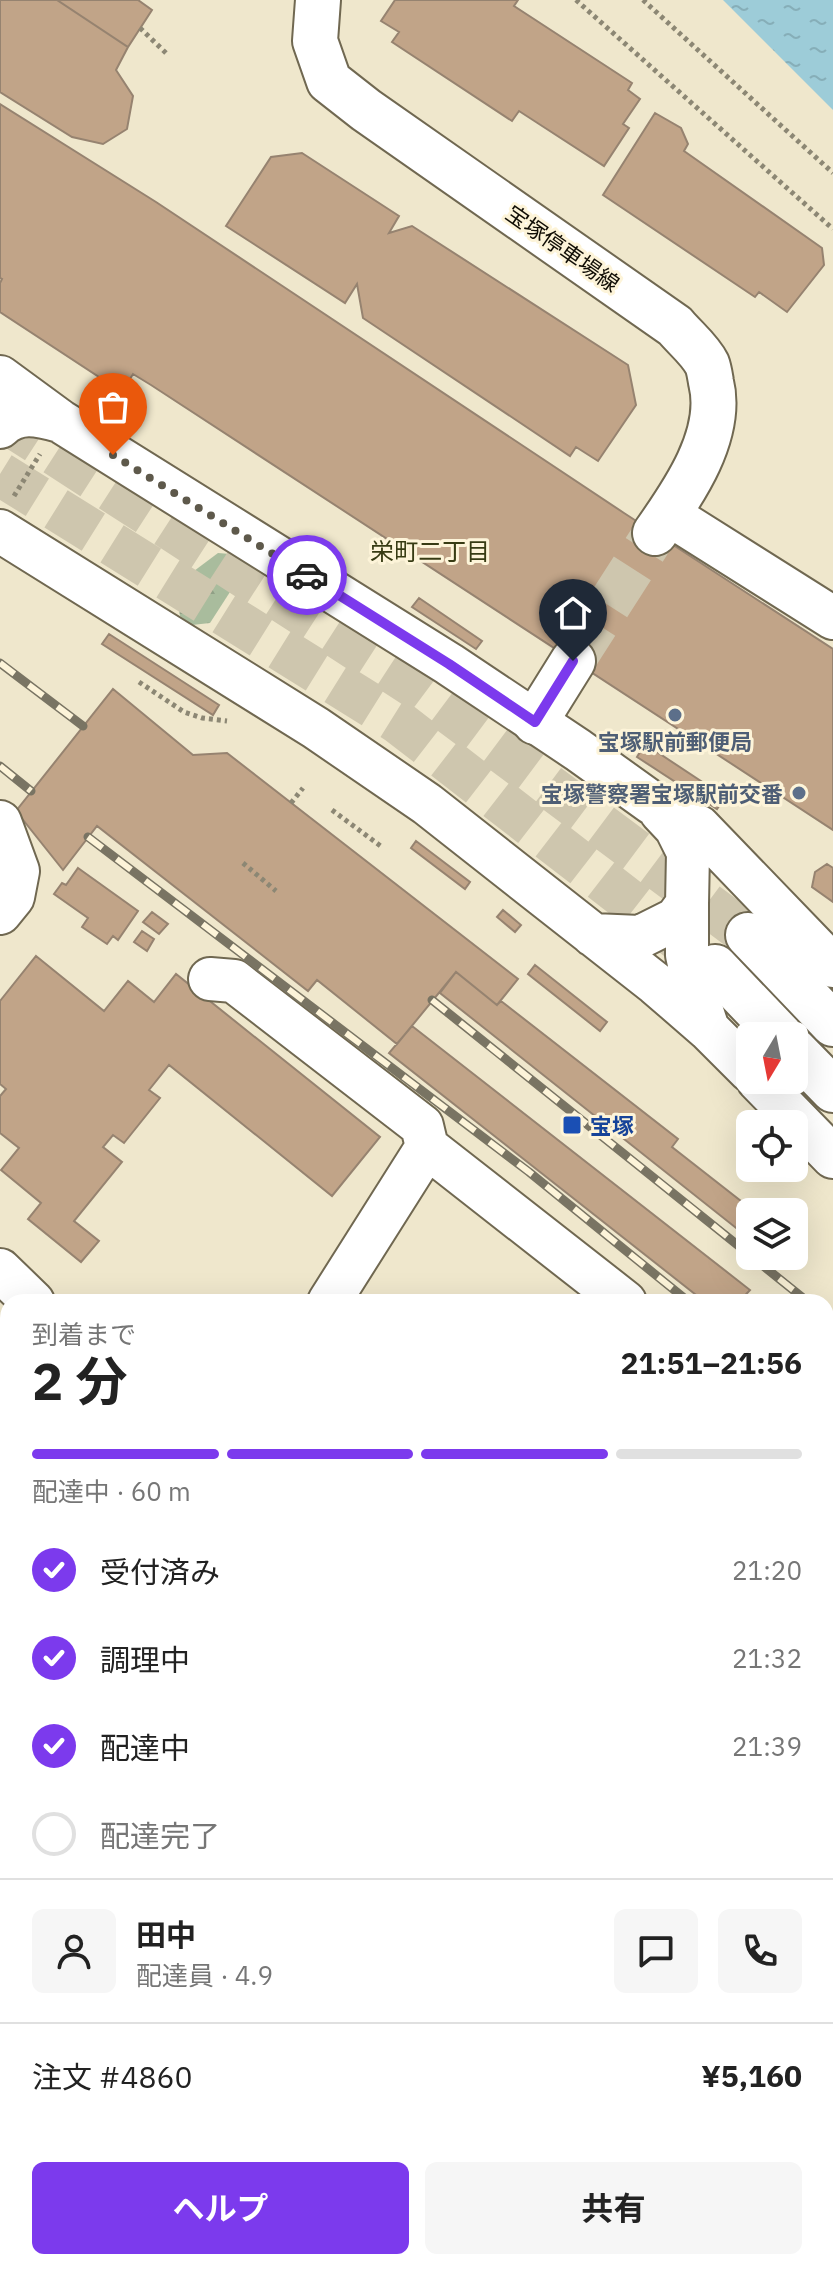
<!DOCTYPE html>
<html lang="ja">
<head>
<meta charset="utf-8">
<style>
	body { margin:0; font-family:"IBM Plex Sans","Noto Sans JP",sans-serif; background:#f6f6f6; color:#222; height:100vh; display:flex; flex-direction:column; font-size:30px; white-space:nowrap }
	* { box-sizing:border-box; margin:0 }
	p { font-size:26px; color:#767676 }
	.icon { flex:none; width:44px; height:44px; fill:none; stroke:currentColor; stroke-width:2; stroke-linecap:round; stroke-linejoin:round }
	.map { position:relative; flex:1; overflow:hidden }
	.sheet { position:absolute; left:0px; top:1294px; width:834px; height:976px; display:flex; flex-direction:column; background:#fff; border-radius:24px 24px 0 0; box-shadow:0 8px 32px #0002 }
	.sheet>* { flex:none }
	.needle { width:52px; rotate:190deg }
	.controls { position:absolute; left:736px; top:1022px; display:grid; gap:16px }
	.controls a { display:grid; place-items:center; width:72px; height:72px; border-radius:12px; background:#fff; box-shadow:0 8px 32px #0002; font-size:40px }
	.pin { position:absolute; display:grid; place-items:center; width:68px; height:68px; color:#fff; margin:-82px -34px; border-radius:50% 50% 50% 0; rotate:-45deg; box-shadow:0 0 8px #0007 }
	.pin .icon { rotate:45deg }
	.courier { position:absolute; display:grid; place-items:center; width:80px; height:80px; margin:-40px; border:6px solid #7c3aed; border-radius:50%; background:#fff; color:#222; box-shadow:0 2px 10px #0007 }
	.head em { font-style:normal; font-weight:700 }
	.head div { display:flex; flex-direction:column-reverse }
	.head { display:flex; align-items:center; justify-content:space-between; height:136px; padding:0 32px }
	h1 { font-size:52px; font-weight:700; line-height:60px }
	.bar { display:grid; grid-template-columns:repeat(4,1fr); gap:12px 8px; align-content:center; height:96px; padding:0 32px }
	.bar i { height:10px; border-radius:6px; background:#e0e0e0 }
	.bar .selected { background:#7c3aed }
	.bar p { grid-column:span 4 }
	.line { display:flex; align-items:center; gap:20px; padding:0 32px; border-top:2px solid #e0e0e0 }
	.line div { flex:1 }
	.round { display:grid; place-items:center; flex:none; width:84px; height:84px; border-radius:12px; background:#f6f6f6 }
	ol { padding:0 32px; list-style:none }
	li { display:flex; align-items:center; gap:24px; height:88px }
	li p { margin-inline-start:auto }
	li .icon { padding:8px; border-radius:50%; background:#7c3aed; color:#fff; stroke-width:4 }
	li:last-child { color:#767676 }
	li i { width:44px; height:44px; border:4px solid #e0e0e0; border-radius:50% }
	.action { display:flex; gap:16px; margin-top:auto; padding:16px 32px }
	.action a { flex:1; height:92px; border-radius:12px; background:#7c3aed; color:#fff; font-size:32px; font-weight:700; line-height:92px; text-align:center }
	.action a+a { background:#f6f6f6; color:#222 }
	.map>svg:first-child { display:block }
</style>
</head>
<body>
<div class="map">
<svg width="833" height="2270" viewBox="0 0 833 2270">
	<defs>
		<pattern id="forest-firs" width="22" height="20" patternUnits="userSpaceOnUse" patternTransform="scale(2)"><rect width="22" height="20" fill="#a9bc9d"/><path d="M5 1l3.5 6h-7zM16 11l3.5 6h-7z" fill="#90a086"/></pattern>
		<pattern id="water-ripples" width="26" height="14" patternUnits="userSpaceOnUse" patternTransform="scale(2)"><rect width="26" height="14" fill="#9dccd8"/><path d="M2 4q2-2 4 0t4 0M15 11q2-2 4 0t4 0" fill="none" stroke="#86aeb8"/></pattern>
	</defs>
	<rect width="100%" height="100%" fill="#efe7cc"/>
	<path fill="url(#forest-firs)" d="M218 553 230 554 243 562 239 578 210 623 192 625 180 616 178 605 190 574Z"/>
	<path fill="url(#water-ripples)" d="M723 0H833V110Z"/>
	<path fill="#c1a488" stroke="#968370" stroke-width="2" d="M0 0H57L128 47 116 70 133 96 127 129 103 144 72 137 0 92Z
		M57 0H138L152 10 128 47Z
		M395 0H518L514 6 632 83 628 90 640 99 623 124 629 128 604 166 519 111 512 121 392 42 399 32 381 21Z
		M0 104 156 202 624 513 833 649V830L151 385 133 374 122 392 0 312V283L2 279 0 278Z
		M655 113 681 128 688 144 684 151 822 248 824 265 787 312 759 292 755 297 603 195Z
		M302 153 399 216 389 233 412 226 628 365 636 405 598 461 576 447 570 456 363 318 357 284 345 303 226 226 271 157Z
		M419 598 482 641 476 649 412 607Z
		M109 634 219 705 213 715 102 644Z
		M113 689 193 755 227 753 518 979 497 1005 456 972 397 1044 317 980 308 991 97 826 63 870 16 811Z
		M645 744 725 797 717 809 637 757Z
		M416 841 470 882 465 889 411 848Z
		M827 864 833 868V902L812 887 815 872Z
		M78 868 138 911 118 940 113 936 107 944 82 927 88 918 54 894 62 883 66 885Z
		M503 910 521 925 515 932 497 917Z
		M152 912 168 924 159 934 143 922Z
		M142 931 154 939 147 951 134 942Z
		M36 956 104 1011 128 981 154 1002 176 974 380 1137 332 1196 169 1065 149 1090 160 1098 124 1143 113 1135 103 1147 122 1162 74 1221 99 1241 81 1262 28 1219 41 1203 1 1170 19 1148 0 1133V1096L6 1089 0 1084V1001Z
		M535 965 607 1022 600 1031 528 974Z
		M456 972 497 1005 501 1001 678 1139 672 1147 755 1212H750V1239L440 993Z
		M412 1026 750 1290 739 1302H705L389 1053Z"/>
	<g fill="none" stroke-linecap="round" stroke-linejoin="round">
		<path stroke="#cec6ae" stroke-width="44" stroke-dasharray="44 22" stroke-linecap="butt" d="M573 661 655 533"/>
		<path stroke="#cec6ae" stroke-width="44" stroke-dasharray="44 22" stroke-linecap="butt" d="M0 418 416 687 748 935
			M0 474 398 722 691 949"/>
		<defs>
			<path id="minor" d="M0 377 60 421 449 664 578 750 652 803 699 827 833 966
				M0 427C18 410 38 415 60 421
				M668 514 833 618
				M0 531 316 728 427 804 656 984 708 1029 750 1071
				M0 822 18 871 13 897 0 913
				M687 904V955L694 987 708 1029
				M593 935 640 937 676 919 687 904 688 852 676 828 661 812
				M210 979 234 981 422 1126 427 1147 625 1302
				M758 1080 833 1157
				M0 1270 33 1302
				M329 1302 427 1147
				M0 1420 8 1405
				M826 1459 833 1465
				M0 1474 8 1483
				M826 1559 833 1555
				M826 1700 833 1697
				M826 1783 833 1781
				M0 1901 8 1915
				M826 1927 833 1925
				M0 1978 8 1968
				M826 2022 833 2019
				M186 2262 192 2270
				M688 2262 690 2270
				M740 2270 741 2262"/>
			<path id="major" d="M318 0 315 41 329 81 366 110 675 326C685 338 700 350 707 364 709 369 710 376 711 382 724 434 684 492 655 533
				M535 722 573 661"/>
			<path id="highway" d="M748 935 833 1024
				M715 967 781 1036
				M794 1050 833 1090"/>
		</defs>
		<use href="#minor" stroke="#706851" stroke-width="46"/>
		<use href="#major" stroke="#706851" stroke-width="48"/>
		<use href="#highway" stroke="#706851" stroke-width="48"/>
		<path stroke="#8c8774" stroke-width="5" stroke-dasharray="4 4" stroke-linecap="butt" d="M576 0 833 229
			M643 0 833 173
			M140 28 166 53
			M14 496 40 454
			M139 682 184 712 202 718 227 721
			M291 803 303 788
			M332 810 382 847
			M243 863 276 891"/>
		<use href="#minor" stroke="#fff" stroke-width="42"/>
		<use href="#major" stroke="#fff" stroke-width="44"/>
		<use href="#highway" stroke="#fff" stroke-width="44"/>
		<defs>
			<path id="rail" d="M0 663 83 726
				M0 766 31 791
				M88 837 529 1172 689 1302
				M432 1000 750 1255
				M751 1256 808 1302
				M826 1316 833 1322
				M826 1414 833 1420"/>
		</defs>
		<use href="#rail" stroke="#797463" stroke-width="9"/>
		<use href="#rail" stroke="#fdf4d9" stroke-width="6" stroke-dasharray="18" stroke-linecap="butt"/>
	</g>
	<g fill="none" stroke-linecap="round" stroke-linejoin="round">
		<path stroke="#5e594b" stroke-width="8" stroke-dasharray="0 14.4" d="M113 455 307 575"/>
		<path stroke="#7c3aed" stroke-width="10" d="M307 575 449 664 535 722 573 661"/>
	</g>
	<g fill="#5c6f8a" stroke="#fdf4d9" stroke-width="3">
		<circle cx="675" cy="715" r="8"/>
		<circle cx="799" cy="793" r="8"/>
	</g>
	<rect fill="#1a4fb4" stroke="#fdf4d9" stroke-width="3" x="562" y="1115" width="20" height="20" rx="4"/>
	<g text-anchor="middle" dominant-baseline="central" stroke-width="6" stroke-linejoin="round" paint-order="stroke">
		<g font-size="22" fill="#100d05" stroke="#fdf4d9">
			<text transform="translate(563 248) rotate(35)">宝塚停車場線</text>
		</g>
		<g font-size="22" font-weight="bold" fill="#4e5e75" stroke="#fdf4d9">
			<text x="675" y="741">宝塚駅前郵便局</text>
			<text x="783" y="793" text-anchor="end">宝塚警察署宝塚駅前交番</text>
		</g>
		<g font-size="22" font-weight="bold" fill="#164399" stroke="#fdf4d9" text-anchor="start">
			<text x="590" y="1125">宝塚</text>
		</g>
		<g font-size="24" fill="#373b13" stroke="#fdf4d9">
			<text x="430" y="551">栄町二丁目</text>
		</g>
	</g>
</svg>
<div class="controls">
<a><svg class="needle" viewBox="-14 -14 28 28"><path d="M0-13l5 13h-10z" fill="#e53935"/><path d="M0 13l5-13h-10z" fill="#767676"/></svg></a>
<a><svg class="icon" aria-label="locate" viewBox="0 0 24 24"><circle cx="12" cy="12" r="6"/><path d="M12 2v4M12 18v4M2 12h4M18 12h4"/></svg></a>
<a><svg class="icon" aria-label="layers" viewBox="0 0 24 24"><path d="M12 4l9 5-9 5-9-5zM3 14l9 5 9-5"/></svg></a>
</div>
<div class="pin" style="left:113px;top:455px;background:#ea580c"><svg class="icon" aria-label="bag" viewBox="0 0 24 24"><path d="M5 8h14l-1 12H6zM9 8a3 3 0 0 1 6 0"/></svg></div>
<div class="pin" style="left:573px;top:661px;background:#1f2937"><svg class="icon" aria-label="home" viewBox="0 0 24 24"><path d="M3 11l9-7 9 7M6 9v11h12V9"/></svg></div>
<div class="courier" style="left:307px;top:575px"><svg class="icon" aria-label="car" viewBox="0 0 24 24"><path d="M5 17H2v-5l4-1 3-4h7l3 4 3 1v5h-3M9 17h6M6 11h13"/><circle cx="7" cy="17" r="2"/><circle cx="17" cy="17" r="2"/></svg></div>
<section class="sheet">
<div class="head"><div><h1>2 分</h1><p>到着まで</p></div><em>21:51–21:56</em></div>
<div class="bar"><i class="selected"></i><i class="selected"></i><i class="selected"></i><i></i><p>配達中 · 60 m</p></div>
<ol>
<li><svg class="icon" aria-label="check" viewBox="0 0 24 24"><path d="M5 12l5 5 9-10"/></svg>受付済み<p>21:20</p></li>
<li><svg class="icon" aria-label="check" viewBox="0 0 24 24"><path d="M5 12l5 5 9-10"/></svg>調理中<p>21:32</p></li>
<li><svg class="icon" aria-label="check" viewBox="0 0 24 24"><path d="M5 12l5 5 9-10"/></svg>配達中<p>21:39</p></li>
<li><i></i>配達完了</li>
</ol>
<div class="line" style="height:144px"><a class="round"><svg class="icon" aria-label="person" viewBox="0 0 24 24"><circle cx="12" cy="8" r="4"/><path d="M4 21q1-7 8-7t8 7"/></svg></a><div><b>田中</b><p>配達員 · 4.9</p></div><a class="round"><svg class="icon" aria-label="chat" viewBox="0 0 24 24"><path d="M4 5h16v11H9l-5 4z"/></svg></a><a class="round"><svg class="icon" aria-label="phone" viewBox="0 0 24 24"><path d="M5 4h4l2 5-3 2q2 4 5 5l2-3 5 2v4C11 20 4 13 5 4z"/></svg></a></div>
<div class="line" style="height:104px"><div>注文 #4860</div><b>¥5,160</b></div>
<div class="action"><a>ヘルプ</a><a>共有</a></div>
</section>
</div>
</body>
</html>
